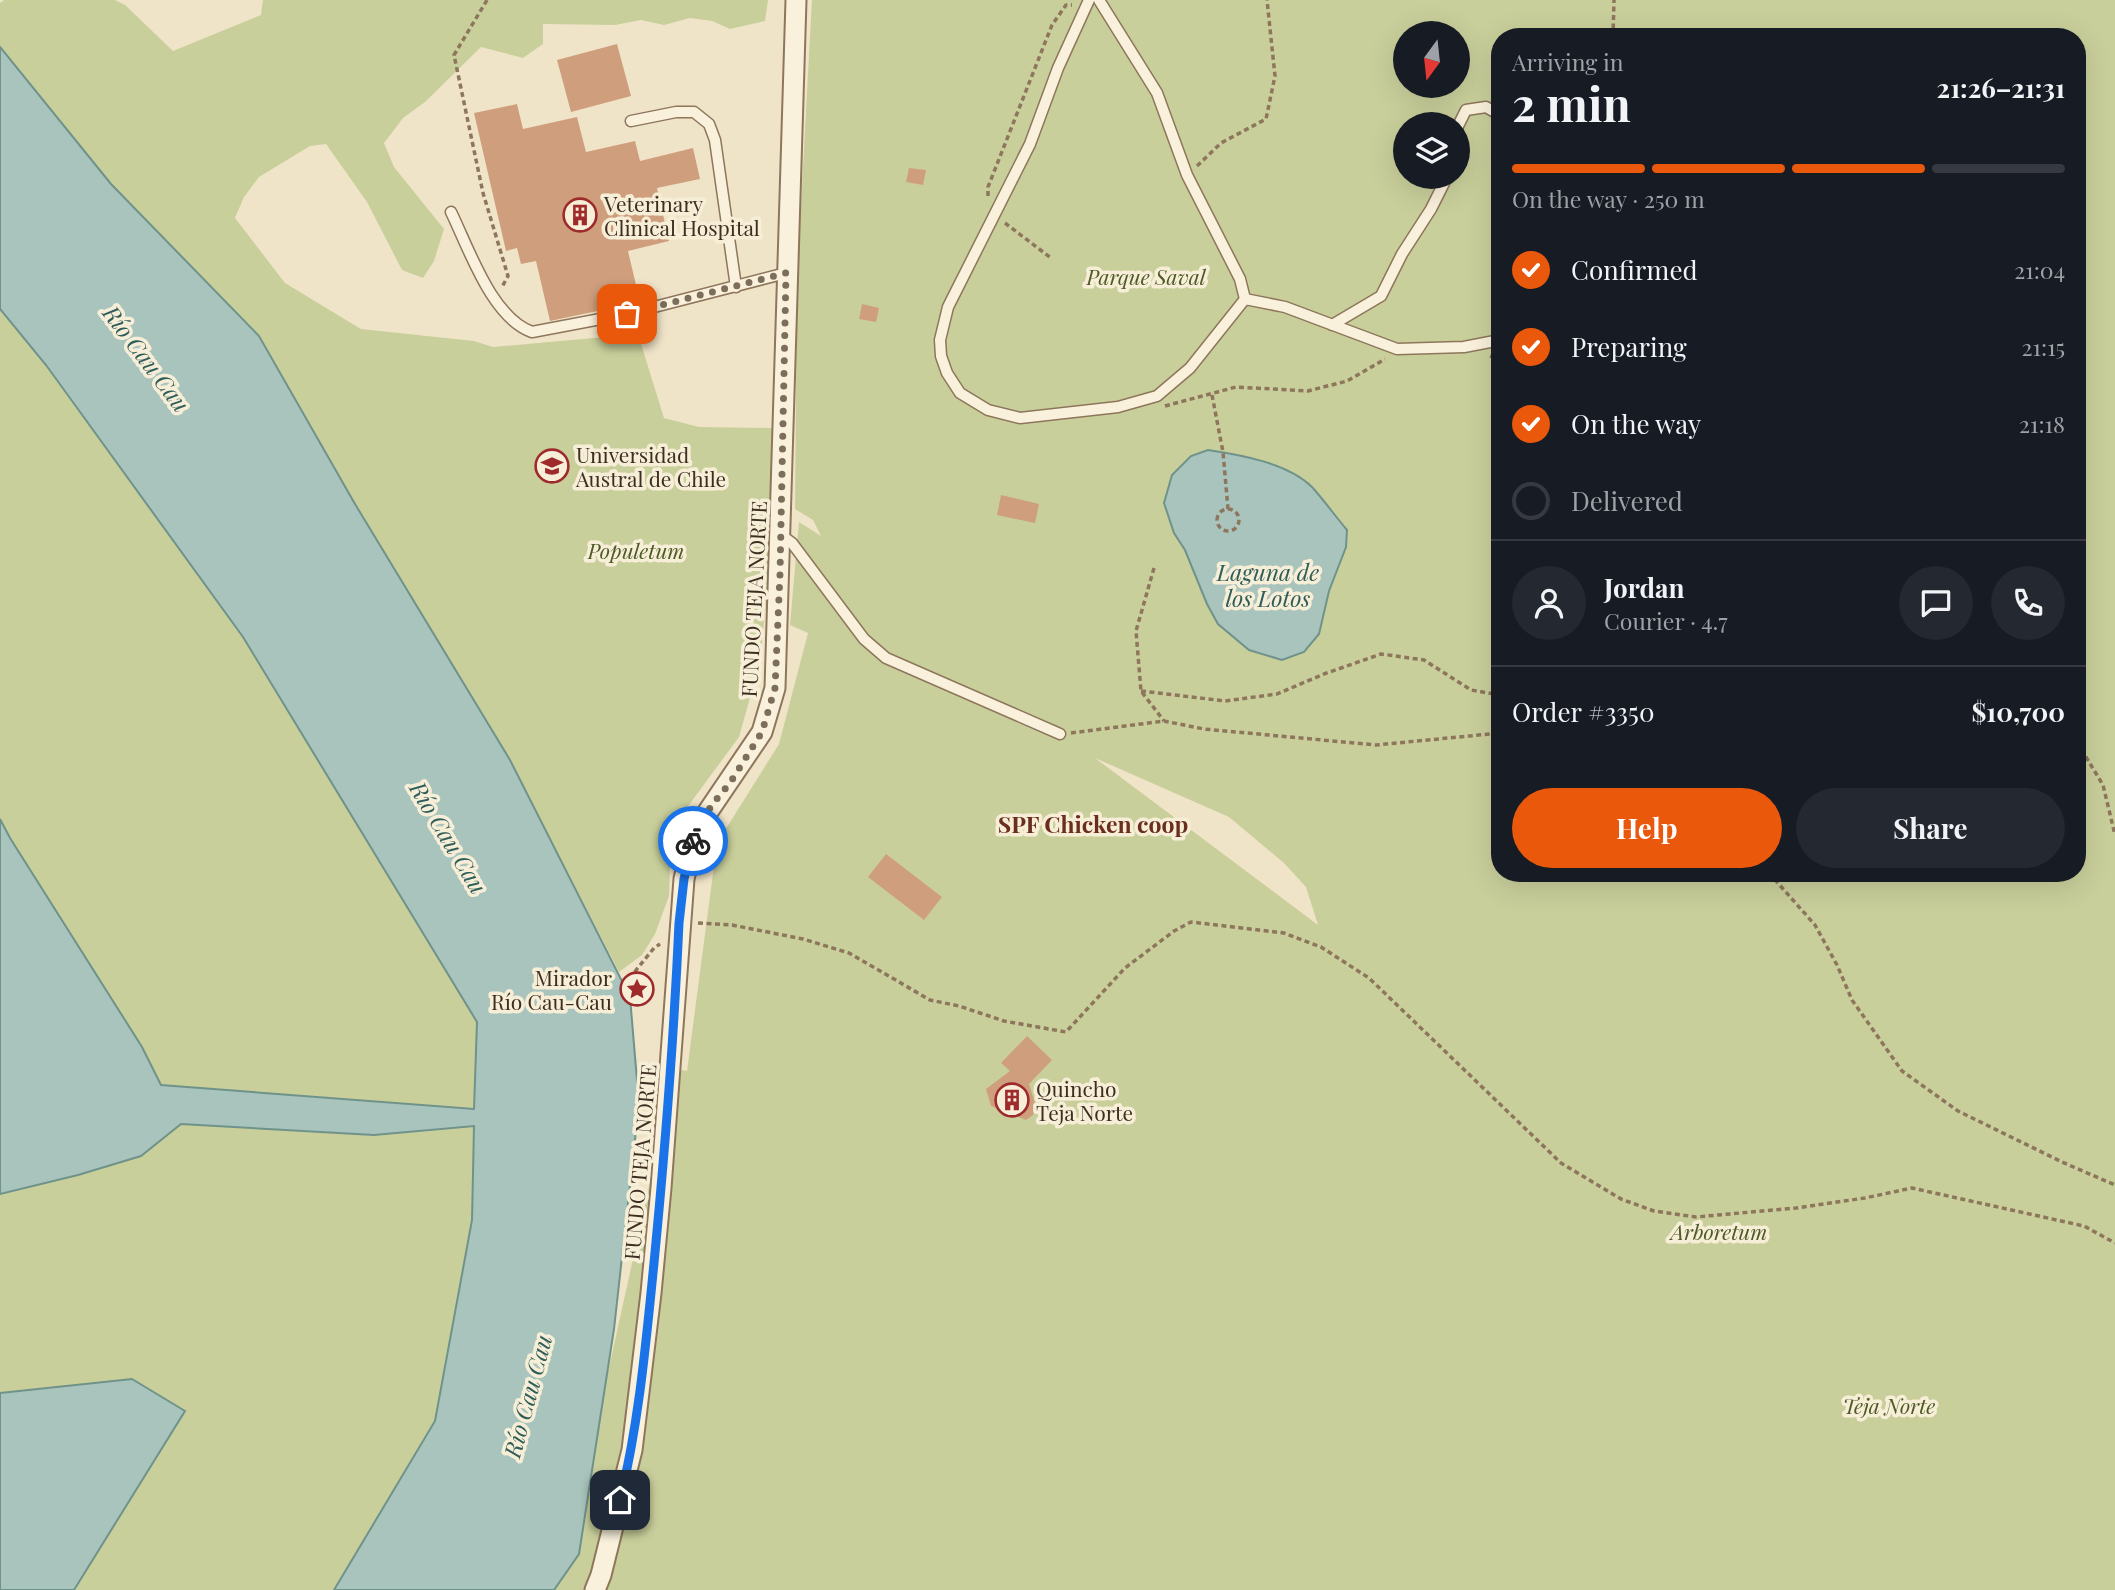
<!DOCTYPE html>
<html lang="en">
<head>
<meta charset="utf-8">
<style>
	body { margin:0; font-family:"Playfair Display",serif; background:#242831; color:#f1f3f6; height:100vh; display:flex; flex-direction:column; font-size:26px; white-space:nowrap }
	* { box-sizing:border-box; margin:0 }
	p { font-size:23px; color:#9ea1a6 }
	.icon { flex:none; width:38px; height:38px; fill:none; stroke:currentColor; stroke-width:2; stroke-linecap:round; stroke-linejoin:round }
	.map { position:relative; flex:1; overflow:hidden }
	.drawer { position:absolute; left:1491px; top:28px; width:595px; height:854px; display:flex; flex-direction:column; background:#171b24; border-radius:28px; box-shadow:0 7px 28px #0002 }
	.drawer>* { flex:none }
	.needle { width:46px; rotate:195deg }
	.tools { position:absolute; left:1393px; top:21px; display:grid; gap:14px }
	.tools a { display:grid; place-items:center; width:77px; height:77px; border-radius:50%; background:#171b24; box-shadow:0 7px 28px #0002; font-size:35px }
	.pin { position:absolute; display:grid; place-items:center; width:60px; height:60px; color:#fff; margin:-30px; border-radius:14px; box-shadow:0 4px 10px #0006 }
	.courier { position:absolute; display:grid; place-items:center; width:70px; height:70px; margin:-35px; border:5px solid #1a73e8; border-radius:50%; background:#fff; color:#222; box-shadow:0 2px 9px #0007 }
	.summary em { font-style:normal; font-weight:700 }
	.summary div { display:flex; flex-direction:column-reverse }
	.summary { display:flex; align-items:center; justify-content:space-between; height:119px; padding:0 21px }
	h1 { font-size:46px; font-weight:700; line-height:52px }
	.bar { display:grid; grid-template-columns:repeat(4,1fr); gap:10px 7px; align-content:center; height:84px; padding:0 21px }
	.bar i { height:9px; border-radius:5px; background:#363941 }
	.bar .on { background:#ea580c }
	.bar p { grid-column:span 4 }
	.line { display:flex; align-items:center; gap:18px; padding:0 21px; border-top:2px solid #363941 }
	.line div { flex:1 }
	.round { display:grid; place-items:center; flex:none; width:74px; height:74px; border-radius:37px; background:#242831 }
	ol { padding:0 21px; list-style:none }
	li { display:flex; align-items:center; gap:21px; height:77px }
	li p { margin-inline-start:auto }
	li .icon { padding:7px; border-radius:50%; background:#ea580c; color:#fff; stroke-width:4 }
	li:last-child { color:#9ea1a6 }
	li i { width:38px; height:38px; border:4px solid #363941; border-radius:50% }
	.button { display:flex; gap:14px; margin-top:auto; padding:14px 21px }
	.button a { flex:1; height:80px; border-radius:42px; background:#ea580c; color:#fff; font-size:28px; font-weight:700; line-height:80px; text-align:center }
	.button a+a { background:#242831; color:#f1f3f6 }
	.map>svg:first-child { display:block }
</style>
</head>
<body>
<div class="map">
<svg width="2115" height="1590" viewBox="0 0 2115 1590">
	<rect width="100%" height="100%" fill="#f0e4c8"/>
	<path fill="#c9cf9b" fill-rule="evenodd" d="M4 0H115L125 5 173 51 261 15 263 0H768L765 21 730 29 712 21 690 18 664 25 641 20 615 25 543 24V44L523 58 481 47 425 102 403 118 384 143 394 167 444 229 434 261 423 278 402 270 367 202 326 144 310 146 259 177 244 197 235 218 285 283 361 329 474 341 493 347 638 334 664 418 699 427 772 428 769 572 760 662 739 737 686 809 670 866 669 896 655 934 642 955 619 972 510 760 355 504 259 336 111 184 0 47V3Z
		M812 0H2115V1590H550L606 1381 675 1069 687 1071 717 843 779 744 808 633 790 625 799 522 821 536 813 520 795 509 797 278ZM1405 33H1458V86H1405ZM1500 37H2077V873H1500ZM1405 124H1458V177H1405ZM1095 758 1229 817 1284 863 1306 887 1318 925Z
		M0 309 46 365 243 637 477 1022 472 1220 435 1421 334 1590H0Z"/>
	<path fill="#a9c4bc" stroke="#6f938a" stroke-width="2" d="M0 47 111 184 259 336 355 504 510 760 630 997 639 1104 614 1329 579 1554 554 1590H334L435 1421 472 1220 474 1126 374 1135 181 1124 141 1156 78 1175 0 1194V819L10 838 142 1047 161 1085 474 1109 477 1022 243 637 46 365 0 309Z
		M1208 450C1241 455 1288 463 1312 487 1323 499 1336 517 1347 530L1346 547 1329 591 1319 634 1304 652 1282 660 1249 650 1218 624 1207 604 1185 550 1174 533 1164 503 1172 475 1191 456Z
		M132 1379 185 1411 74 1590H0V1393Z"/>
	<path fill="#cf9f7d" d="M617 44 631 96 571 112 557 60Z
		M517 104 523 129 577 117 586 152 635 141 640 161 693 148 700 179 657 188 669 241 628 251 640 302 550 321 536 261 521 264 517 248 506 251 474 113Z
		M909 168 926 170 923 185 906 182Z
		M862 304 879 308 876 322 859 319Z
		M1001 495 1039 504 1035 523 997 515Z
		M886 854 942 897 924 920 868 877Z
		M1027 1036 1052 1060 1029 1084 1036 1106 1033 1115 1026 1120 991 1106 986 1089 1010 1071 1001 1063Z"/>
	<g fill="none" stroke-linecap="round" stroke-linejoin="round">
		<defs>
			<path id="service" d="M1089 0 1058 68 1030 144 948 307 940 340 941 356 947 373 960 393 988 410 1020 418 1118 407 1157 396 1190 368 1245 299 1240 279 1187 175 1157 93 1099 0
				M631 121 676 112H694L709 124 715 140 736 287
				M1458 126 1466 110 1486 107 1500 115
				M451 212C469 249 492 318 532 332L627 314 786 273
				M1245 299 1285 307 1397 349 1464 347 1500 340
				M1332 325 1381 296 1402 254 1431 209 1447 177
				M781 535 792 543 864 639 886 658 1060 734"/>
			<path id="minor" d="M595 1590 601 1575 632 1450 651 1293 661 1188 684 879 694 838 703 819 762 732 775 688 796 0"/>
		</defs>
		<use href="#service" stroke="#8d765c" stroke-width="13"/>
		<use href="#minor" stroke="#8d765c" stroke-width="23"/>
		<path stroke="#8d765c" stroke-width="3.5" stroke-dasharray="5 3.5" stroke-linecap="butt" d="M487 0 454 55 483 193 508 276 502 287
			M1613 37 1614 0
			M1197 166 1221 143 1266 119 1275 76 1267 0
			M988 196V187L1052 25 1066 5H1072
			M1005 223 1051 258
			M1490 356 1500 360
			M1212 395 1223 452 1228 509
			M1165 406 1236 387 1308 391 1347 381 1385 359
			M1217 520a11 11 0 1 1 22 0a11 11 0 1 1-22 0Z
			M1154 568 1136 631 1141 691 1164 721
			M1141 691 1225 701 1277 694 1324 674 1381 654 1424 660 1471 690 1500 695
			M1071 733 1164 721 1204 729 1376 745 1500 733
			M2077 742 2103 785 2115 835
			M1769 873 1815 925 1837 965 1852 1000 1902 1071 1958 1111 2062 1162 2115 1185
			M698 923 732 925 803 939 849 953 930 1000 959 1006 1004 1021 1066 1032 1125 968 1174 931 1191 922 1284 933 1321 947 1369 978 1561 1163 1621 1199 1654 1211 1696 1217 1796 1208 1865 1198 1912 1188 2084 1226 2115 1243
			M624 985 654 948 660 944"/>
		<use href="#service" stroke="#faf1dc" stroke-width="10"/>
		<use href="#minor" stroke="#faf1dc" stroke-width="19"/>
	</g>
	<g fill="none" stroke-linecap="round" stroke-linejoin="round">
		<path stroke="#7c6e5b" stroke-width="7" stroke-dasharray="0 12.6" d="M627 314 786 273 780 574 775 688 762 732 730 783 711 806 693 841"/>
		<path stroke="#1a73e8" stroke-width="9" d="M620 1500C639 1423 646 1342 654 1263 665 1150 674 1036 679 923L684 879 693 841"/>
	</g>
	<defs>
		<symbol id="building-ring" viewBox="-11 -11 22 22"><circle r="9.5" fill="#f7eed8" stroke="#9e2a2b" stroke-width="1.5"/><path d="M-4-6H4V6H1V3H-1V6H-4ZM-2.5-4.3h1.7v1.8h-1.7ZM.8-4.3h1.7v1.8H.8ZM-2.5-1h1.7V.8h-1.7ZM.8-1h1.7V.8H.8Z" fill="#9e2a2b"/></symbol>
		<symbol id="university-ring" viewBox="-11 -11 22 22"><circle r="9.5" fill="#f7eed8" stroke="#9e2a2b" stroke-width="1.5"/><path d="M0-5L7-2L0 1L-7-2ZM-4 1L0 2.5L4 1V4Q0 6-4 4Z" fill="#9e2a2b"/></symbol>
		<symbol id="sight-ring" viewBox="-11 -11 22 22"><circle r="9.5" fill="#f7eed8" stroke="#9e2a2b" stroke-width="1.5"/><path d="M0-6L1.8-2.2L6-1.7L2.9 1.2L3.7 5.4L0 3.3L-3.7 5.4L-2.9 1.2L-6-1.7L-1.8-2.2Z" fill="#9e2a2b"/></symbol>
	</defs>
	<g fill-rule="evenodd">
		<use href="#building-ring" x="561" y="196" width="38" height="38"/>
		<use href="#university-ring" x="533" y="447" width="38" height="38"/>
		<use href="#sight-ring" x="618" y="970" width="38" height="38"/>
		<use href="#building-ring" x="993" y="1081" width="38" height="38"/>
	</g>
	<g text-anchor="middle" dominant-baseline="central" stroke-width="7" stroke-linejoin="round" paint-order="stroke">
		<g font-size="21" fill="#3d2e20" stroke="#f7eed8" text-anchor="start">
			<text x="604" y="203">Veterinary<tspan x="604" dy="24">Clinical Hospital</tspan></text>
			<text x="576" y="454">Universidad<tspan x="576" dy="24">Austral de Chile</tspan></text>
			<text x="612" y="977" text-anchor="end">Mirador<tspan x="612" dy="24">Río Cau-Cau</tspan></text>
			<text x="1036" y="1088">Quincho<tspan x="1036" dy="24">Teja Norte</tspan></text>
		</g>
		<g font-size="21" font-style="italic" fill="#4d5a26" stroke="#f7eed8">
			<text x="1146" y="276">Parque Saval</text>
			<text x="636" y="550">Populetum</text>
			<text x="1719" y="1231">Arboretum</text>
			<text x="1889" y="1405">Teja Norte</text>
		</g>
		<g font-size="21" fill="#3d2e20" stroke="#f7eed8">
			<text transform="translate(753 599) rotate(-87)">FUNDO TEJA NORTE</text>
			<text transform="translate(639 1162) rotate(-85)">FUNDO TEJA NORTE</text>
		</g>
		<g font-size="23" font-style="italic" fill="#2f5d5a" stroke="#f7eed8">
			<text transform="translate(147 358) rotate(53)">Río Cau Cau</text>
			<text x="1268" y="571">Laguna de<tspan x="1268" dy="26">los Lotos</tspan></text>
			<text transform="translate(449 837) rotate(59)">Río Cau Cau</text>
			<text transform="translate(527 1396) rotate(-75)">Río Cau Cau</text>
		</g>
		<g font-size="23" font-weight="bold" fill="#6b2e1e" stroke="#f7eed8">
			<text x="1093" y="823">SPF Chicken coop</text>
		</g>
	</g>
</svg>
<div class="tools">
<a><svg class="needle" viewBox="-14 -14 28 28"><path d="M0-13l5 13h-10z" fill="#e53935"/><path d="M0 13l5-13h-10z" fill="#9ea1a6"/></svg></a>
<a><svg class="icon" aria-label="layers" viewBox="0 0 24 24"><path d="M12 4l9 5-9 5-9-5zM3 14l9 5 9-5"/></svg></a>
</div>
<div class="pin" style="left:627px;top:314px;background:#ea580c"><svg class="icon" aria-label="bag" viewBox="0 0 24 24"><path d="M5 8h14l-1 12H6zM9 8a3 3 0 0 1 6 0"/></svg></div>
<div class="pin" style="left:620px;top:1500px;background:#1f2937"><svg class="icon" aria-label="home" viewBox="0 0 24 24"><path d="M3 11l9-7 9 7M6 9v11h12V9"/></svg></div>
<div class="courier" style="left:693px;top:841px"><svg class="icon" aria-label="bike" viewBox="0 0 24 24"><circle cx="6" cy="16" r="4"/><circle cx="18" cy="16" r="4"/><path d="M6 16l4-8h5l3 8M10 8l3 8H6M13 5h3"/></svg></div>
<section class="drawer">
<div class="summary"><div><h1>2 min</h1><p>Arriving in</p></div><em>21:26–21:31</em></div>
<div class="bar"><i class="on"></i><i class="on"></i><i class="on"></i><i></i><p>On the way · 250 m</p></div>
<ol>
<li><svg class="icon" aria-label="check" viewBox="0 0 24 24"><path d="M5 12l5 5 9-10"/></svg>Confirmed<p>21:04</p></li>
<li><svg class="icon" aria-label="check" viewBox="0 0 24 24"><path d="M5 12l5 5 9-10"/></svg>Preparing<p>21:15</p></li>
<li><svg class="icon" aria-label="check" viewBox="0 0 24 24"><path d="M5 12l5 5 9-10"/></svg>On the way<p>21:18</p></li>
<li><i></i>Delivered</li>
</ol>
<div class="line" style="height:126px"><a class="round"><svg class="icon" aria-label="person" viewBox="0 0 24 24"><circle cx="12" cy="8" r="4"/><path d="M4 21q1-7 8-7t8 7"/></svg></a><div><b>Jordan</b><p>Courier · 4.7</p></div><a class="round"><svg class="icon" aria-label="chat" viewBox="0 0 24 24"><path d="M4 5h16v11H9l-5 4z"/></svg></a><a class="round"><svg class="icon" aria-label="phone" viewBox="0 0 24 24"><path d="M5 4h4l2 5-3 2q2 4 5 5l2-3 5 2v4C11 20 4 13 5 4z"/></svg></a></div>
<div class="line" style="height:91px"><div>Order #3350</div><b>$10,700</b></div>
<div class="button"><a>Help</a><a>Share</a></div>
</section>
</div>
</body>
</html>
